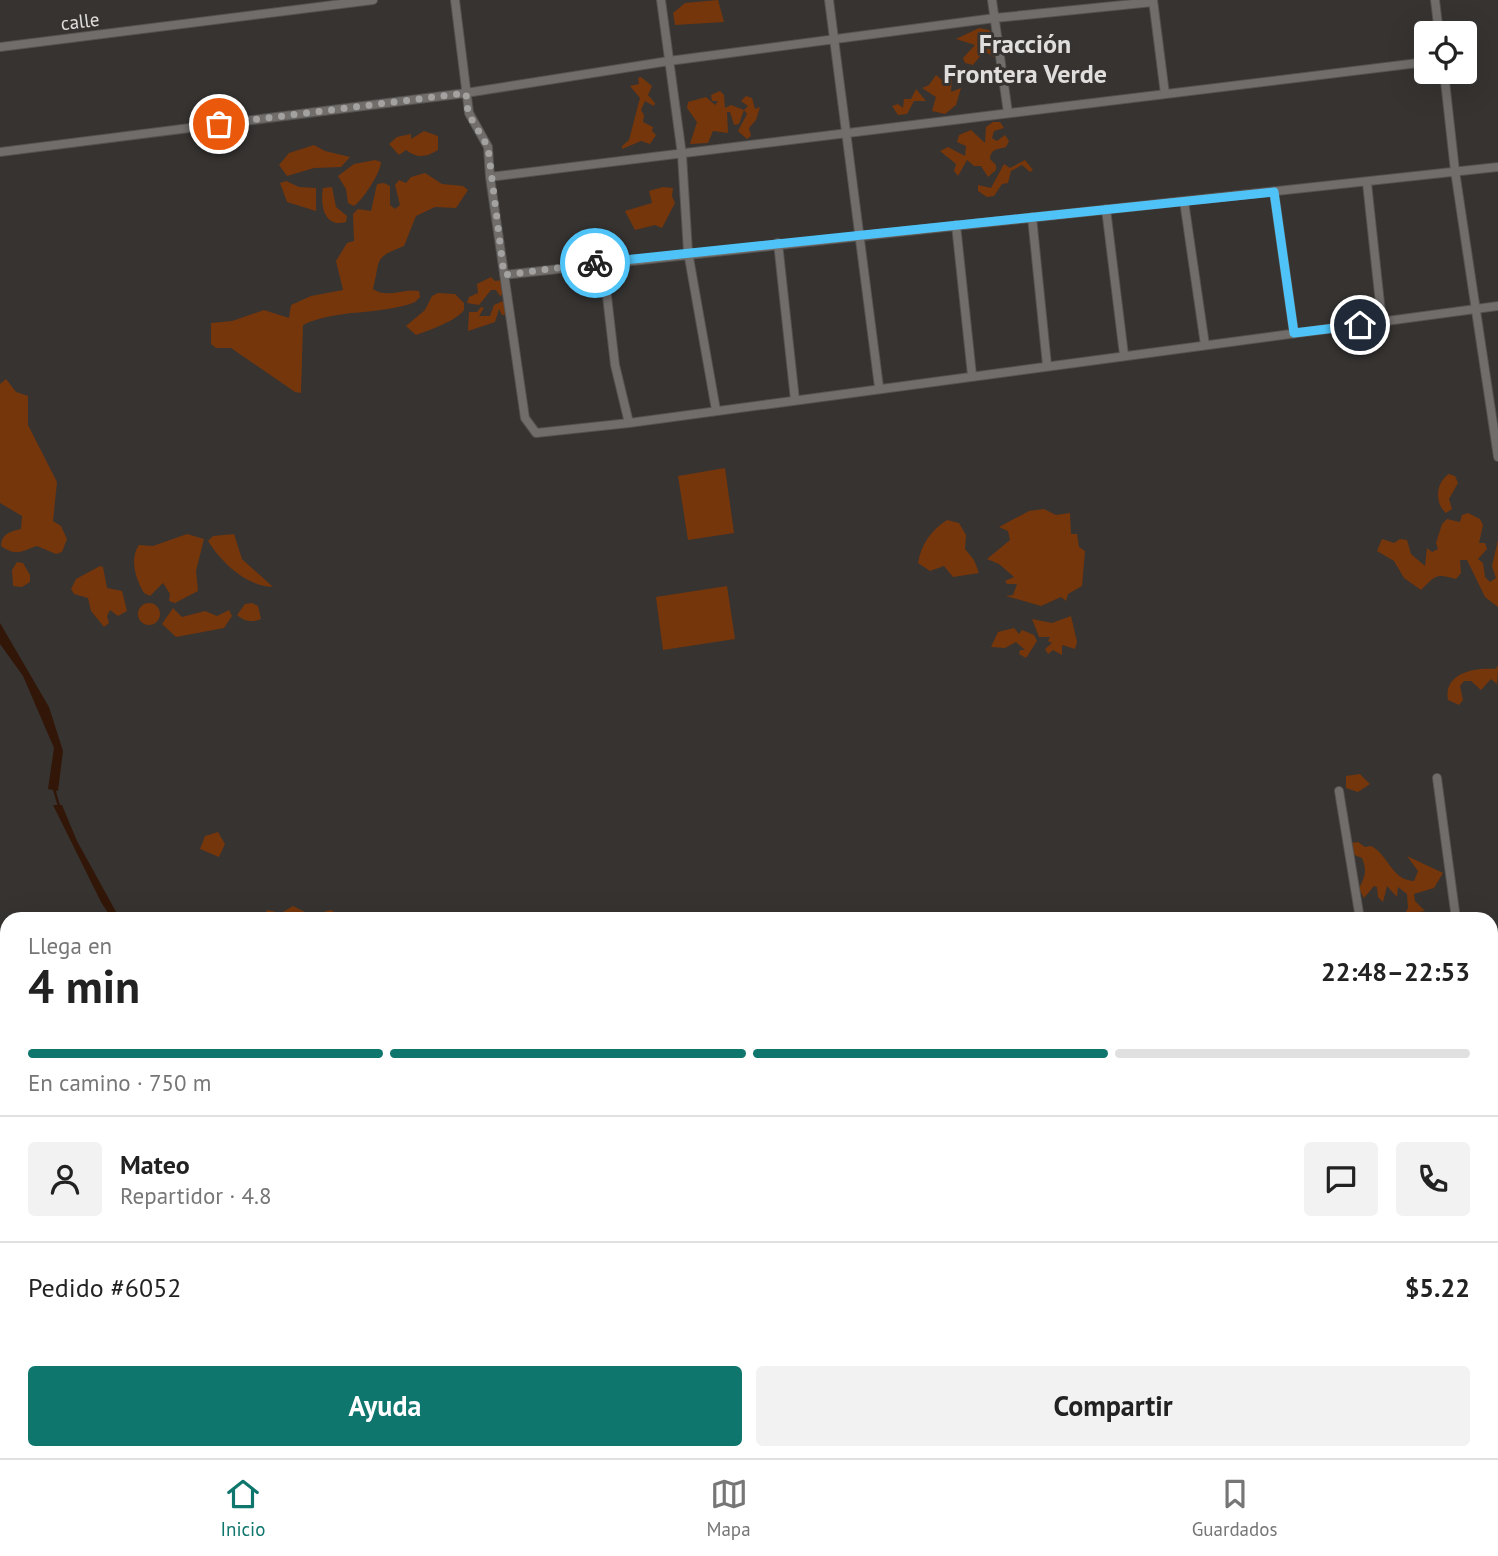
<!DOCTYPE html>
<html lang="es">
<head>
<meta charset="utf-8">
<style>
	body { margin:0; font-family:"PT Sans",sans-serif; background:#f2f2f2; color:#222; height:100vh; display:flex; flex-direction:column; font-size:26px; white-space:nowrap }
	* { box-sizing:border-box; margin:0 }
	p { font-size:23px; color:#767676 }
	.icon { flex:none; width:38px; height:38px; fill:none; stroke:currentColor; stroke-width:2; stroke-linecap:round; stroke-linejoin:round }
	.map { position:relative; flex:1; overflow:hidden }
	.side { position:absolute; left:0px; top:912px; width:1498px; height:548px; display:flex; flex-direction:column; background:#fff; border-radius:21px 21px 0 0; box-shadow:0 7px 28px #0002 }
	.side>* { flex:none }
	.controls { position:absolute; left:1414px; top:21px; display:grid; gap:14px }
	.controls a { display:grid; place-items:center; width:63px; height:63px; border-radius:7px; background:#fff; box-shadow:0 7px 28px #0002; font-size:35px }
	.pin { position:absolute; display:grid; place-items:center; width:60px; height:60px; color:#fff; margin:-30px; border:4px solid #fff; border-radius:50%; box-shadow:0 2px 7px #0007 }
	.courier { position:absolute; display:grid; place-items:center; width:70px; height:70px; margin:-35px; border:5px solid #4fc3f7; border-radius:50%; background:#fff; color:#222; box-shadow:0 2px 9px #0007 }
	.summary em { font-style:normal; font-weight:700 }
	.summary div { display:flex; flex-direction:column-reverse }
	.summary { display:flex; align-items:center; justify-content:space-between; height:119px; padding:0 28px }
	h1 { font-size:46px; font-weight:700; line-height:52px }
	.bar { display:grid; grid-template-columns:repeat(4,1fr); gap:10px 7px; align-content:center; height:84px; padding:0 28px }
	.bar i { height:9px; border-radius:5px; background:#e0e0e0 }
	.bar .current { background:#0f766e }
	.bar p { grid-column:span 4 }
	.line { display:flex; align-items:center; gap:18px; padding:0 28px; border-top:2px solid #e0e0e0 }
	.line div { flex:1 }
	.round { display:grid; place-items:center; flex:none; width:74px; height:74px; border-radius:7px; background:#f2f2f2 }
	.button { display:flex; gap:14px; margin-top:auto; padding:14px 28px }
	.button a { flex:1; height:80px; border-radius:7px; background:#0f766e; color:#fff; font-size:28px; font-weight:700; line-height:80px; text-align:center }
	.button a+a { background:#f2f2f2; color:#222 }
	.dock { display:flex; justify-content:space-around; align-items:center; height:98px; border-top:2px solid #e0e0e0; background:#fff; font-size:19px; color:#767676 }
	.dock a { display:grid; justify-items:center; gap:4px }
	.dock .current { color:#0f766e }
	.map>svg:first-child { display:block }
</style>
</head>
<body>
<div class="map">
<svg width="1498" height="1458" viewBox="0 0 1498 1458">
	<rect width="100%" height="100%" fill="#363331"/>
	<path fill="#76360b" d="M718 0 724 22 675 25 673 13 685 3Z
		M979 28 989 30 994 35V57L984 51 973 65 965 63 963 58 975 45 956 39Z
		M936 75 943 81 952 79 951 92 961 88 956 105 945 114 932 111 936 97 922 88 929 85Z
		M641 77 652 86 648 95 655 103 654 106 645 101 641 110 644 115 643 122 653 127 652 131 656 135 650 144 641 141 622 149V146L629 140 640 98 630 86 639 84 638 78Z
		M916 89 926 101H914L907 114 898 115 892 106 898 104 903 108 904 99H911Z
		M720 91 724 95 725 108 731 105 744 110 739 124 734 125 730 112H727L728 133 713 131 708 143 690 144 697 122 687 108 688 102 706 97 715 105 718 101H712L711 95Z
		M746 96 752 98 755 109 760 107 756 120 749 128 751 136 747 139 738 131 747 114 744 110 748 106 741 101Z
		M993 122H1000L1004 128 994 131 992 138 997 141 1005 135 1009 141 1006 147C997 150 991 148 990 159L996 165V170L988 177 981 166H974L967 160 958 176 954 171 956 164 940 151 948 147 965 156 966 146 957 142 959 135 971 130 985 143 986 127Z
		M424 131 438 136V150C426 157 418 159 406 150L399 155 389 144 397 137 411 134V139Z
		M314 145 325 151 350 157 341 167 314 168 287 176 279 165 289 153Z
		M375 160 381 162C381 172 363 200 354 206L348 203 346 189 338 176 354 164Z
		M1025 160 1033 170 1030 172 1022 165 1011 171 1008 183 1002 184 994 196 987 197 978 191V185L991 188 1004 164 1010 168Z
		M425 173 442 184 463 186 468 190 456 208 435 207 416 216 404 246C373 258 381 258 373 289 387 299 403 288 419 291L420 297 415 302C380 316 338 308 303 325L301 393 295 392 231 348H216L211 344V323L232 321 264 310 289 318 291 305 311 296 343 290 336 261 347 243 354 241 353 214 358 209 371 211 377 184 384 183 390 186V205L395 209 400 205 395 185 399 180 406 183 411 177Z
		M286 181 299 187 316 188V211L287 202 280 183Z
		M332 187 336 207 347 216 346 222C324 228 320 205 323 188Z
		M663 187 673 188 672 196 675 203 662 228 655 225 635 230 625 211 652 203 649 191Z
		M491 277 495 281 502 280 504 294 500 296 496 290H491L479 305 467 303 469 297 478 293 477 284Z
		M438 293 455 294 464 303V310C456 321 430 330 416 335L406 326 425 310 432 296Z
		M505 300 506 315H502L499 309 495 322 468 331 469 312H477L481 307 484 308 479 316H490L494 305Z
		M6 379 16 392 28 396V425L57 482 53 521 61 526 67 539 62 552 56 554 37 546C21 551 17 557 1 546 2 533 10 532 21 529L22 516 0 503V384Z
		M725 468 734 533 688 540 678 476Z
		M1449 474 1455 476 1458 483 1449 499 1452 509 1446 513C1434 503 1436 482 1449 474Z
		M1044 509 1056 515 1070 513 1071 534H1077L1079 547 1085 551 1082 586 1068 594 1066 601 1061 597 1041 606 1006 596 1013 595 1017 584H1007L1005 581 1014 577 999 564 987 559 1010 540 1008 531 999 527 1029 511Z
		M1468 513 1480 519 1483 525 1479 543H1485L1487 549 1478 559 1483 563 1485 577 1490 582 1496 578 1492 566 1498 540V607L1485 597 1467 560H1460L1461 573 1456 579C1436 574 1437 574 1421 590L1404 578 1394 561 1377 551 1382 539 1394 543 1400 539 1407 540 1411 554 1425 566 1427 548 1432 552 1438 549 1436 543 1442 524 1447 519 1460 522 1462 515Z
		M947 520 959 523 966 535 965 549 974 560 979 573 953 577 944 566 930 571 918 563C921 545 931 530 947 520Z
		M187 534 204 539 196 571 198 591 175 603 169 601 170 594 163 583 150 596 144 593C136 580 129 559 139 545L153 546Z
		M234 534 242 559 273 587C246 586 222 563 208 541L213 536Z
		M17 562 23 563 30 575V582L22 587 13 586 12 570Z
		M100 566 103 567 107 588 122 591 127 611 118 616 110 610 107 616 109 623 104 627 91 611 88 598 74 594 71 589 76 579Z
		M727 586 735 639 663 650 656 597Z
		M138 614a11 11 0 1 1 22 0a11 11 0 1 1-22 0Z
		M252 603 258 606 261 619C253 623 243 621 237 615L245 604Z
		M173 608 182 617 205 611 217 616 229 610 232 616 224 628 176 637 162 624Z
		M1071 616 1077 642 1075 649 1062 645V655L1053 650 1048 654 1045 649 1052 643 1048 641 1050 637H1039L1032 619 1052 623Z
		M1014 628 1019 634 1022 630 1034 635 1037 641 1026 658 1019 654 1020 650H1025L1016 642 1005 648 991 647 998 632Z
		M1498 666 1497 684 1491 679 1481 690 1471 681H1464L1460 686 1463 700 1459 705 1448 700C1443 673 1475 667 1495 669Z
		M1360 774 1370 784 1358 792 1346 788V776Z
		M218 832 225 844 219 857 200 849 205 836Z
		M1358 842 1365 847 1371 846C1389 855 1391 880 1414 881L1418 871 1407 856 1443 873 1434 888 1414 894 1415 901 1425 911 1413 913 1418 919H1402L1408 908 1407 894 1398 887 1397 897 1387 886 1383 902 1378 897 1377 887 1374 886 1364 898 1359 889C1364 877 1368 873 1362 858L1352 854 1351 843Z
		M293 906 311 915 331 910 346 919H240L250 914 265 916 267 910 281 913Z
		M459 1453H558V1458H461Z"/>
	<path fill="#321708" d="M0 623 49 707 63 751 58 791 48 789 54 748 23 676 0 644Z
		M53 805H62L77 841 120 919H112L101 902Z"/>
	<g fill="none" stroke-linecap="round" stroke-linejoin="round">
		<path stroke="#321708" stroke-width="2.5" d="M54 789 59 806"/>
		<defs>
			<path id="street" d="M455 0 469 113 488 147 490 177 1426 62
				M661 0 682 155 688 252 716 410
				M829 0 879 387
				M992 0 1008 113
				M1153 0 1165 94
				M1435 0 1439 33
				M0 47 373 0
				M1444 72 1455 171 1498 457
				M0 152 466 93 669 61 995 18 1153 2
				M490 177 525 418 536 433 629 423 1498 306
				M1367 183 1382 322
				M1274 192 1294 333
				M1184 201 1205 345
				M1106 209 1124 355
				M1032 217 1047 365
				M956 225 972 375
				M778 243 795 400
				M603 262 615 365 629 423
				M504 275 1498 167
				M1437 778 1456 919
				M1339 791 1360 919
				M1491 1064 1498 1063
				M1491 1184 1498 1238
				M1491 1376 1498 1375
				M1016 1452 1017 1458
				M1176 1452 1177 1458
				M1343 1452 1344 1458
				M1434 1452V1458
				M834 1458 879 1452"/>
		</defs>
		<use href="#street" stroke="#545250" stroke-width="10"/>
		<use href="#street" stroke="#716d6b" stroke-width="8"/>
	</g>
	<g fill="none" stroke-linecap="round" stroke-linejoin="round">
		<path stroke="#a4a2a1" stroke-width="7" stroke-dasharray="0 12.6" d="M219 124 466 93 468 113 488 147 504 275 595 263"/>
		<path stroke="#4fc3f7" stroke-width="9" d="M595 263 1274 192 1294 333 1360 325"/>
	</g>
	<g text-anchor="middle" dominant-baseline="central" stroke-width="6" stroke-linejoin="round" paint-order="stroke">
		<g font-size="19" fill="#e0dedd" stroke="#363331">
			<text transform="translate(80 21) rotate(-7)">calle</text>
		</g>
		<g font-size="26" font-weight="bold" fill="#e0dedd" stroke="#363331">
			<text x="1025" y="43">Fracción<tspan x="1025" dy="30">Frontera Verde</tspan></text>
		</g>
	</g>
</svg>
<div class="controls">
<a><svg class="icon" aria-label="locate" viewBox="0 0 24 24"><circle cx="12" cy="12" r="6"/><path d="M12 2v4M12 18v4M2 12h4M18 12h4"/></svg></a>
</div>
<div class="pin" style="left:219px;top:124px;background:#ea580c"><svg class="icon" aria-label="bag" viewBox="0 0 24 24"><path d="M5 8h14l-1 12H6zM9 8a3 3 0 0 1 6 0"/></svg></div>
<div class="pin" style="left:1360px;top:325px;background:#1f2937"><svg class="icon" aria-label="home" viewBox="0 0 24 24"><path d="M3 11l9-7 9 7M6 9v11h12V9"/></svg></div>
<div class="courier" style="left:595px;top:263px"><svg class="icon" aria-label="bike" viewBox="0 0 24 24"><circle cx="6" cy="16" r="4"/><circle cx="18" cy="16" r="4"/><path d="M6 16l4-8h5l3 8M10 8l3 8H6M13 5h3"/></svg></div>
<section class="side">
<div class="summary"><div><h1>4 min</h1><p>Llega en</p></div><em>22:48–22:53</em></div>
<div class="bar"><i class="current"></i><i class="current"></i><i class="current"></i><i></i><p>En camino · 750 m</p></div>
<div class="line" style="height:126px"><a class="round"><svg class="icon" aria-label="person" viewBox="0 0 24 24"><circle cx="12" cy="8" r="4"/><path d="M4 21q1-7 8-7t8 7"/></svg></a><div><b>Mateo</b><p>Repartidor · 4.8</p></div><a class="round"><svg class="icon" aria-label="chat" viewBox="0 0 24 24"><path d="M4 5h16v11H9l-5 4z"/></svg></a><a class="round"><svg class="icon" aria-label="phone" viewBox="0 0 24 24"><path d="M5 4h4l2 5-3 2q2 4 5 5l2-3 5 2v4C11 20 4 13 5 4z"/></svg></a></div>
<div class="line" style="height:91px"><div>Pedido #6052</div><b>$5.22</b></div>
<div class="button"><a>Ayuda</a><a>Compartir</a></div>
</section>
</div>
<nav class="dock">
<a class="current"><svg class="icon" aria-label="home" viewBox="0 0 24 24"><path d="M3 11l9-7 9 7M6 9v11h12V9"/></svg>Inicio</a>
<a><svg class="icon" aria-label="map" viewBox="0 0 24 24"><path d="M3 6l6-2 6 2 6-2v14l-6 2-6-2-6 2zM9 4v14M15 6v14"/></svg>Mapa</a>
<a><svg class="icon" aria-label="saved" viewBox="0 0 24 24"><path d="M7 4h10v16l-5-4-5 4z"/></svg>Guardados</a>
</nav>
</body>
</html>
